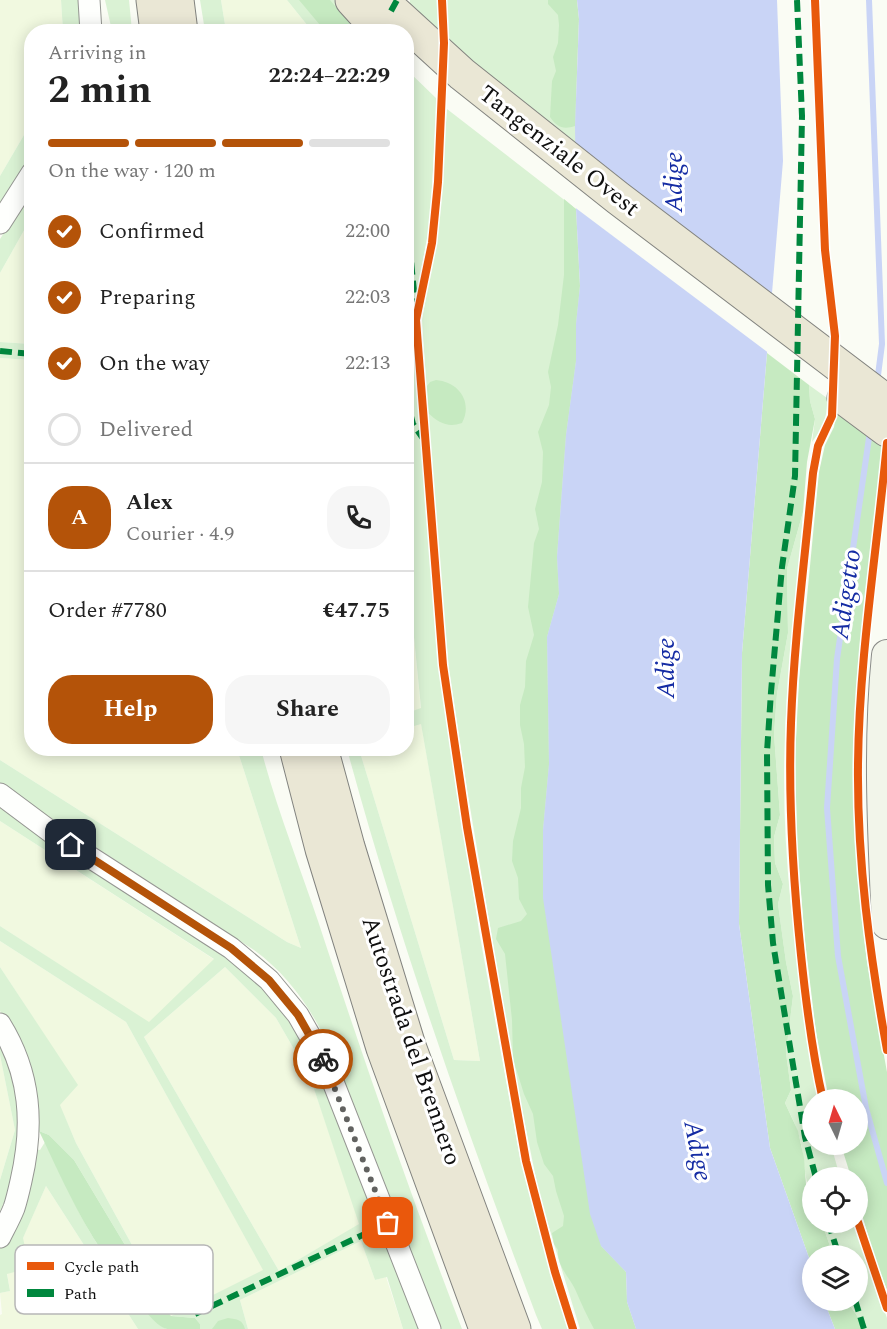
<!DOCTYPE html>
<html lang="en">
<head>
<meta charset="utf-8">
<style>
	body { margin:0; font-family:Spectral,serif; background:#f6f6f6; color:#222; height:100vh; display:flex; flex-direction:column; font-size:22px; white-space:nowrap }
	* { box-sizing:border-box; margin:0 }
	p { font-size:20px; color:#767676 }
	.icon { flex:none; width:33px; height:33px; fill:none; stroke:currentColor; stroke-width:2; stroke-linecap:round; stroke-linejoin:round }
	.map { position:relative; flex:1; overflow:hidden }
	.side { position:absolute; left:24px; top:24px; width:390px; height:732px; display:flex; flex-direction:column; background:#fff; border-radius:24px; box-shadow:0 3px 15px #0003 }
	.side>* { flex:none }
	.needle { width:39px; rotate:355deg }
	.tools { position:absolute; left:802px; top:1089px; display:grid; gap:12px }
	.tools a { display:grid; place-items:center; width:66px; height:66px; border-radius:50%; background:#fff; box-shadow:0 3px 15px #0003; font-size:30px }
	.pin { position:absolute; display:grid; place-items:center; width:51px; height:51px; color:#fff; margin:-26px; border-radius:12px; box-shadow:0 3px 9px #0006 }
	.courier { position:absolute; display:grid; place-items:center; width:60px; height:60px; margin:-30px; border:4px solid #b45309; border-radius:50%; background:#fff; color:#222; box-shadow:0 2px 8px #0007 }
	.headline em { font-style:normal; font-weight:700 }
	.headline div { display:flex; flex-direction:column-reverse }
	.headline { display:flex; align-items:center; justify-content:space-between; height:102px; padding:0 24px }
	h1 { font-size:39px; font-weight:700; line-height:45px }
	.bar { display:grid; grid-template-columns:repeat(4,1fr); gap:9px 6px; align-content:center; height:72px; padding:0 24px }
	.bar i { height:8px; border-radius:4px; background:#e0e0e0 }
	.bar .on { background:#b45309 }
	.bar p { grid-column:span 4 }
	.line { display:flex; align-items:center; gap:15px; padding:0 24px; border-top:2px solid #e0e0e0 }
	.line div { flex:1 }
	.round { display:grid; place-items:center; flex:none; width:63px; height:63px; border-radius:24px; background:#f6f6f6 }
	ol { padding:0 24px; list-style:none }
	li { display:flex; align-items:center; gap:18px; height:66px }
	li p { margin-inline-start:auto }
	li .icon { padding:6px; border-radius:50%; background:#b45309; color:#fff; stroke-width:4 }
	li:last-child { color:#767676 }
	li i { width:33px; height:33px; border:3px solid #e0e0e0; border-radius:50% }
	.button { display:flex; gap:12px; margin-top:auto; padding:12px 24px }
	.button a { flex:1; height:69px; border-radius:24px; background:#b45309; color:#fff; font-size:24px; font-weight:700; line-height:69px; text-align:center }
	.button a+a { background:#f6f6f6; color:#222 }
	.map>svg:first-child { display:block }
</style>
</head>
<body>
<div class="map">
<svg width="887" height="1329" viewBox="0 0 887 1329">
	<rect width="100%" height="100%" fill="#fafcf4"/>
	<path fill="#f1f9e0" d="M0 0H61L63 31 32 32 31 123 0 176Z
		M221 0H287L312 31H226Z
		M31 218V344L0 342V273Z
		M0 358 31 360 32 748 237 749 301 948 287 942 0 760Z
		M406 557 421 709 407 713H406Z
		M421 723 480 1061 454 1060 359 749 406 748 407 728Z
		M0 821 215 960 149 1023 0 926Z
		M0 941 126 1022 264 1271 171 1316 76 1143 59 1104 77 1085 0 967Z
		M225 967 276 1018 310 1077 360 1224 279 1271 144 1037Z
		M0 1055 15 1130 0 1180Z
		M46 1186 138 1329H0V1315L2 1314 0 1293 10 1291 7 1273Z
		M361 1241 375 1280 386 1277 403 1329H248L240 1300Z"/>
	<path fill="#daf2d4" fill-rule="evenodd" d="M61 0H81L82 31H63Z
		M105 0H129L132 31H112Z
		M200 0H221L226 31H205Z
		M287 0H334L365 31H312Z
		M410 0H438L439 40 409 11Z
		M447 0H577L576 147 449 48Z
		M407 70 437 99 430 222 412 320 441 677 479 931 520 1158 552 1278 568 1329H542L536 1315C466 1128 399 941 347 749H359L454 1060 480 1061 421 724 407 728V713L421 708 406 557Z
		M447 109 576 209 627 1302 636 1329H580L540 1198 515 1075 467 789 449 670 435 519 422 320 438 228Z
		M31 123V163L0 212V176Z
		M31 191V218L0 273V239Z
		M0 342 31 344V360L0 358Z
		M809 385 827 398C828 416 823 428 812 442L815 419 810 401Z
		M803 512C797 601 784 690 784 779 784 886 801 994 819 1099L813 1100V1144L831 1145 840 1177 813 1178V1201C802 1176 806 1154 797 1130 794 1121 789 1112 785 1103L791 1090 786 1053 793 996 786 962 778 904 783 884 775 863 774 837 780 815 774 734 777 694 788 633 787 569Z
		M237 749H261C276 807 299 864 318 921 363 1058 410 1194 462 1329H437C417 1278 396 1227 378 1175 349 1097 326 1002 254 950L0 785V760L287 942 301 948Z
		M0 804 265 983 313 1052 423 1329H403L387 1277 375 1280 361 1241 240 1300 248 1329H200V1324L195 1318 171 1316 158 1300 74 1160 49 1135 39 1131 35 1101 5 1019 0 1011V967L78 1085 60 1105 76 1143 171 1316 263 1270 126 1022 0 941V926L149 1022 214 959 0 821ZM225 967 276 1018 310 1077 359 1224 279 1271 144 1037Z
		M0 1035 24 1106 15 1179 0 1211V1180L15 1130 0 1055Z
		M45 1142C60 1172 95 1256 122 1271 124 1286 152 1323 167 1329H138L46 1186 23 1238 26 1252 15 1256 18 1271 7 1274 10 1291 0 1293V1248L35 1149 40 1150Z
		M822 1223H853L887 1318V1329H866L847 1301 858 1300V1256L831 1255V1249Z"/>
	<path fill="#c6eac1" d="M299 0H330L356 31H325Z
		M548 0H577L579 19 575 126C563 130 557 127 550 117L552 81 556 71 553 57 558 43 559 25 558 15 548 4Z
		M564 199 576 209 580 286 576 324V361L566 435 557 556 559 594 547 637 549 764 543 830 601 1246 626 1272 627 1302 636 1329H594C587 1316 581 1303 575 1289 569 1277 557 1266 558 1250L554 1244 552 1233 563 1226 564 1216 556 1191 553 1176 544 1164 537 1142 533 1114 524 1094 513 1059 512 1020 505 954 496 939 498 928 521 921 527 914 519 899 518 878 512 861 513 841 521 808V788L525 767 524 744 520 725V705L525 687 526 661 534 635 528 607 534 543 539 529 535 509 542 482 543 452 538 432 549 405 551 387 548 372 558 325 564 275Z
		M767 353 809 385 810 401 815 419 807 462 803 512 787 569 788 633 777 694 774 734 780 815 774 837 775 863 783 884 778 904 786 962 793 996 786 1053 791 1090 785 1103 798 1131 804 1158 806 1184 813 1201V1222L822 1223 831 1249V1255L813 1256V1269L770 1148 739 924 742 653Z
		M436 380C459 382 473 402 462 423 448 428 439 423 428 413L427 386 430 382Z
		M837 406 883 442 860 674 855 757 860 901 867 962 887 1072V1290L874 1256 858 1201V1178L851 1177 841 1145 858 1144V1100H829L816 1032 805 941 797 844 795 757 799 681 819 472 825 445 834 427Z
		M39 1131 49 1135 74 1160 158 1300 171 1316 195 1318 200 1324V1329C189 1329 177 1329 167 1329 152 1326 124 1284 122 1271 94 1255 55 1163 39 1131Z
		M824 1301H847L866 1329H835Z
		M228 1318C237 1319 243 1320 245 1329H212L218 1321Z"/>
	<path fill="#c9d4f6" d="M577 0H777L783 161 742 653 739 924 770 1148 813 1269V1300L824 1301 835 1329H636L627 1302 626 1272 601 1246 590 1214 543 898V830L549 764 547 637 559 594 557 557 566 435 576 361V324L580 286 576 209 575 126 579 19Z"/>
	<path fill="#fafcf4" d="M573 145 774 303 770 354 573 206Z"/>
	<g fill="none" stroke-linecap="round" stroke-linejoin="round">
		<path stroke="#c9d4f6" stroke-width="6" d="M869 0 882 344 877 383
			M870 431 837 659 827 808 838 956 866 1108 887 1183"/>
		<defs>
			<path id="street" d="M89 0 91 32
				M0 223 32 173
				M0 794 51 832 231 948 269 980 298 1015 326 1064 430 1329
				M0 1024C31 1074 34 1125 21 1181 19 1190 17 1199 14 1208 10 1218 5 1227 0 1237"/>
			<path id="secondary" d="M887 655C878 745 883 834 887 924"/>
			<path id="highway" d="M153 0 157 32
				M177 0 181 32
				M352 0 381 32
				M381 0 462 74 618 198 887 402
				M844 398 887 430
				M296 748 322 849 383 1048 486 1329
				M321 748 348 847 409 1046 514 1329"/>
		</defs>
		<use href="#street" stroke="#959692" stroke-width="23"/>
		<use href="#secondary" stroke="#8b8c89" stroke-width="32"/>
		<use href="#highway" stroke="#82837f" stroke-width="35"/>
		<use href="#street" stroke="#fefffd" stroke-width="21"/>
		<use href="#secondary" stroke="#f2f5ea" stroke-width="30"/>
		<use href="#highway" stroke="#eae7d5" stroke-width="33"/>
		<path stroke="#00873e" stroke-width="6" stroke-dasharray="12 6" stroke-linecap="butt" d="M797 0 802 116 795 476 782 567 771 692 767 752 768 885 773 943 793 1065 805 1137 816 1178
			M391 11 397 0
			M406 209 415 302
			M0 351 32 354
			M406 397 413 424 424 440
			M828 1222 839 1256
			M855 1300 864 1329
			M195 1314 388 1223"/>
		<defs>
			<path id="cycleway" d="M442 0 444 43 438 182 432 243 416 320 443 665 467 827 526 1161 555 1272 573 1329
				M815 0 825 250 835 336 832 416 818 446 813 473C805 557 794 640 791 723 788 801 793 878 801 955 806 1003 812 1052 823 1100
				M887 443C877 549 859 659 858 765 857 861 870 956 887 1050
				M858 1222 887 1308"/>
		</defs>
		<use href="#cycleway" stroke="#fff" stroke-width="11"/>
		<use href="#cycleway" stroke="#e8590c" stroke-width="8"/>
	</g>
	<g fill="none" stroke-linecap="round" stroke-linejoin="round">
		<path stroke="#61625f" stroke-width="6" stroke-dasharray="0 10.8" d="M323 1059 388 1223"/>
		<path stroke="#b45309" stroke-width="8" d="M71 845 231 948 269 980 298 1015 323 1059"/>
	</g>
	<g text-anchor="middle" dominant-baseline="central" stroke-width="6" stroke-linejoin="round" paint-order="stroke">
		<g font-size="24" fill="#0f0f0f" stroke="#fff">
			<text transform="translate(559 151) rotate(38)">Tangenziale Ovest</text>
			<text transform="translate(411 1041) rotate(71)">Autostrada del Brennero</text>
		</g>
		<g font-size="26" font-style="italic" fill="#152ca4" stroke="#fff">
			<text transform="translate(674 182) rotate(-90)">Adige</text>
			<text transform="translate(846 594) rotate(-82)">Adigetto</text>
			<text transform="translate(666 668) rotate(-90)">Adige</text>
			<text transform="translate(698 1151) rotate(79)">Adige</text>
		</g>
	</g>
	<rect x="15" y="1245" width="198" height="69" rx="9" fill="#fff" stroke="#b7b7b7" stroke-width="1.5"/>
	<rect x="27" y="1262" width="27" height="8" fill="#e8590c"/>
	<rect x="27" y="1289" width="27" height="8" fill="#00873e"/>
	<g font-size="16" fill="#0f0f0f">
		<text x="64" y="1272">Cycle path</text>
		<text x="64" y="1299">Path</text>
	</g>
</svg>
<div class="tools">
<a><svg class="needle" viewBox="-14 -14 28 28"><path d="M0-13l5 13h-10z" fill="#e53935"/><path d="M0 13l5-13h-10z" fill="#767676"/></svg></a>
<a><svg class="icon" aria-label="locate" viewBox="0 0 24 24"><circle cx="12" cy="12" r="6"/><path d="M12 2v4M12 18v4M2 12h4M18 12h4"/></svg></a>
<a><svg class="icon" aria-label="layers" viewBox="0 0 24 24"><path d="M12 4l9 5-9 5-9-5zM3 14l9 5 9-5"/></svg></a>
</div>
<div class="pin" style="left:388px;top:1223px;background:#ea580c"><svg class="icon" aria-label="bag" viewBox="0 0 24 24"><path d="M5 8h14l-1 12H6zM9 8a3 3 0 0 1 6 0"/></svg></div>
<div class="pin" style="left:71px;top:845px;background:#1f2937"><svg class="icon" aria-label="home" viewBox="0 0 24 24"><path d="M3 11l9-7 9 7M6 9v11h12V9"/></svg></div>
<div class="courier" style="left:323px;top:1059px"><svg class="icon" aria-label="bike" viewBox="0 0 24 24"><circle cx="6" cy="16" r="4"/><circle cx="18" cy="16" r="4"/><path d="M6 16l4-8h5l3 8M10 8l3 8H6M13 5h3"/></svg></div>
<section class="side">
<div class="headline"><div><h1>2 min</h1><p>Arriving in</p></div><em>22:24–22:29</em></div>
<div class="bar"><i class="on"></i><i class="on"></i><i class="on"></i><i></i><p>On the way · 120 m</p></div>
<ol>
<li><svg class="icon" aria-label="check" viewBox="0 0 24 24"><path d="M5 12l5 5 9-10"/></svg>Confirmed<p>22:00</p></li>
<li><svg class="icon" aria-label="check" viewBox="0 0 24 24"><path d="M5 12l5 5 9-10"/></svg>Preparing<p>22:03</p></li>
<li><svg class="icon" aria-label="check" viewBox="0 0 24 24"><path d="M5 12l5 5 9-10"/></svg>On the way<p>22:13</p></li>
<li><i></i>Delivered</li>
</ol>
<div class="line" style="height:108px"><b class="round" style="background:#b45309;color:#fff">A</b><div><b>Alex</b><p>Courier · 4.9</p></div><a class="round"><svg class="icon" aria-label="phone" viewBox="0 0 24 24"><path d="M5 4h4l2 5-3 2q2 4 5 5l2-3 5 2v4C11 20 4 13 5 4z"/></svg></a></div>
<div class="line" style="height:78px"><div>Order #7780</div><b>€47.75</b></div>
<div class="button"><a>Help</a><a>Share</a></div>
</section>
</div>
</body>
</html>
